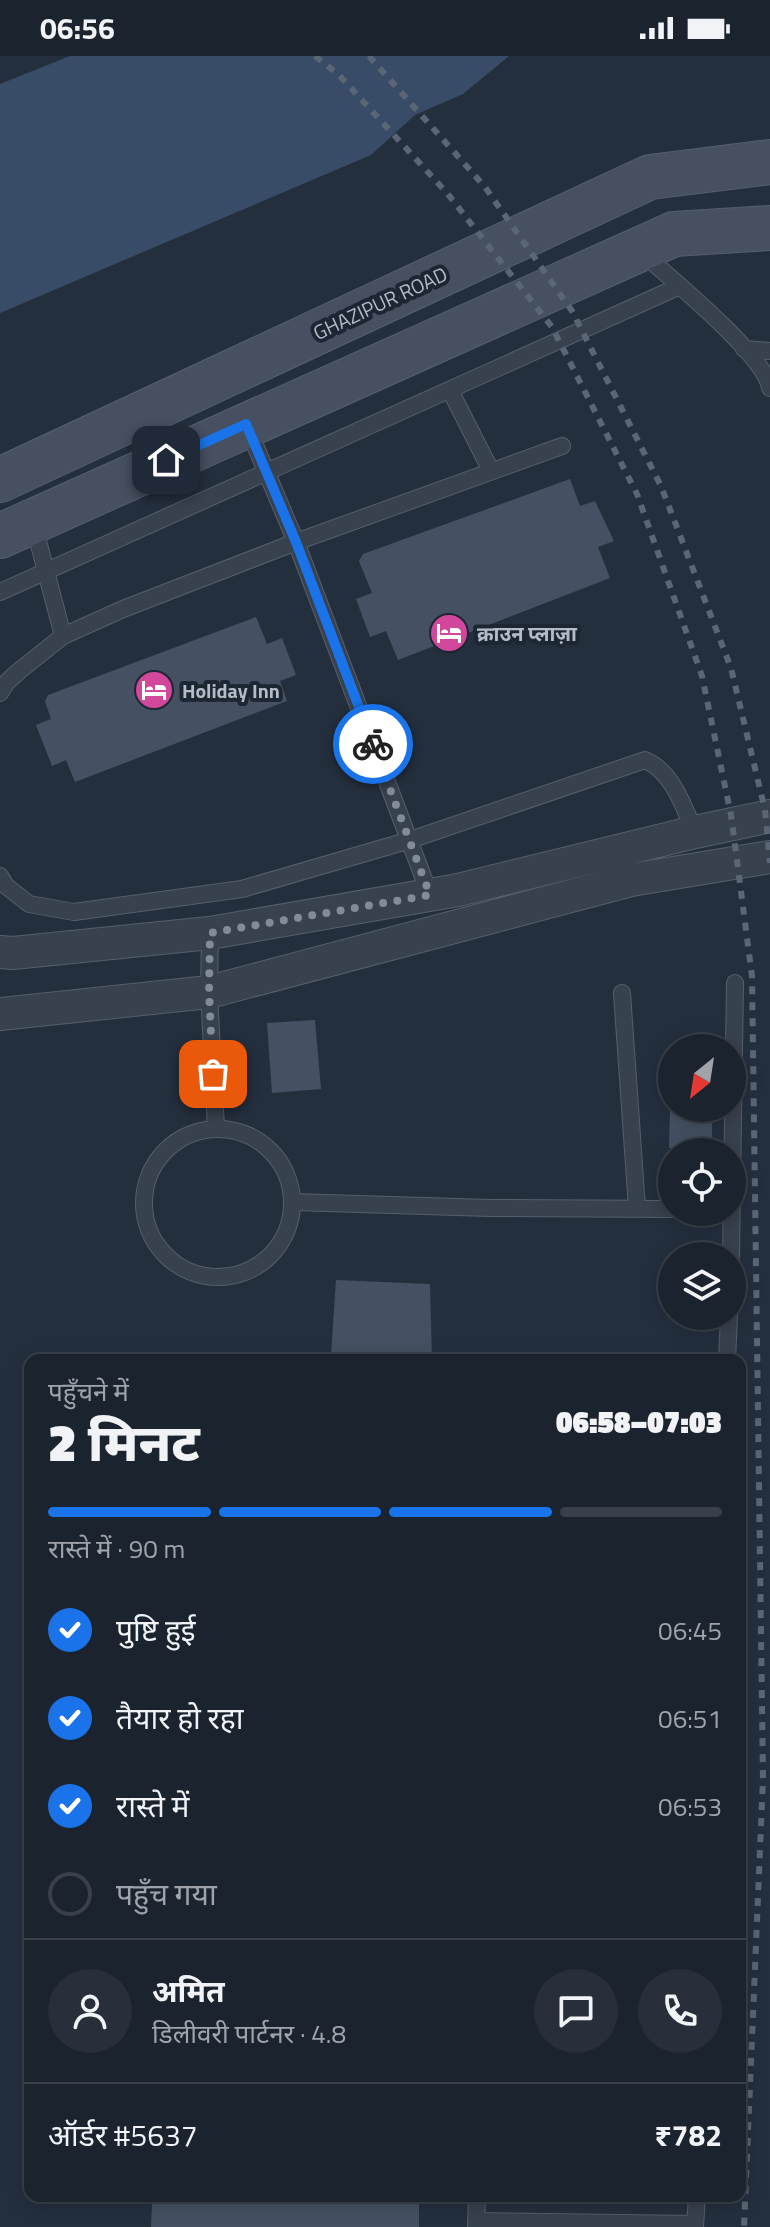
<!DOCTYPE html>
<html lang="hi">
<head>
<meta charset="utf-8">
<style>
	body { margin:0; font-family:"Titillium Web","Noto Sans Devanagari",sans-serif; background:#282f3a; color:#f1f3f6; height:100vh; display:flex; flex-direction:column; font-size:30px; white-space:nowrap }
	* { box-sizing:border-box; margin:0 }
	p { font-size:26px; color:#a0a4aa }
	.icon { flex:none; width:44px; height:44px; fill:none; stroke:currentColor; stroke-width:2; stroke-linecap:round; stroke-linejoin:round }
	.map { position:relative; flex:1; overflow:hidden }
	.panel { position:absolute; left:24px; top:1298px; width:722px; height:848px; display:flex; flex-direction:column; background:#1b232e; border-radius:16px; box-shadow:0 4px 20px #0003,0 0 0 2px #39404a }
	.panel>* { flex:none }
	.needle { width:52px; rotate:210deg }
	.buttons { position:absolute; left:658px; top:978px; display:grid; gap:16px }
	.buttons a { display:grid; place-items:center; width:88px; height:88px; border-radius:50%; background:#1b232e; box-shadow:0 4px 20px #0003,0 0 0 2px #39404a; font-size:40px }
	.pin { position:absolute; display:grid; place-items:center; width:68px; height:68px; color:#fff; margin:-34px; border-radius:16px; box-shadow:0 4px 12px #0006 }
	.courier { position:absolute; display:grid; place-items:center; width:80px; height:80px; margin:-40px; border:6px solid #1a73e8; border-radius:50%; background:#fff; color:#222; box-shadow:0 2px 10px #0007 }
	.head em { font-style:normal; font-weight:800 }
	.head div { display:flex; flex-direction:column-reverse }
	.head { display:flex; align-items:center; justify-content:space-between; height:136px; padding:0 24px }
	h1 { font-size:52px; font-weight:800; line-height:60px }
	.bar { display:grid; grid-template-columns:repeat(4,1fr); gap:12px 8px; align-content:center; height:96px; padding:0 24px }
	.bar i { height:10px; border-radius:6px; background:#39404a }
	.bar .active { background:#1a73e8 }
	.bar p { grid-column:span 4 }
	.line { display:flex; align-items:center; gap:20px; padding:0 24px; border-top:2px solid #39404a }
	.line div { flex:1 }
	.round { display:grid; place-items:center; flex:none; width:84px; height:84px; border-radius:42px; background:#282f3a }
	ol { padding:0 24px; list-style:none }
	li { display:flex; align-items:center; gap:24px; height:88px }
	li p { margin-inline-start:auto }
	li .icon { padding:8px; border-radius:50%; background:#1a73e8; color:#fff; stroke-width:4 }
	li:last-child { color:#a0a4aa }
	li i { width:44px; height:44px; border:4px solid #39404a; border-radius:50% }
	.status { display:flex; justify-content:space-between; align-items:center; height:56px; padding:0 40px; background:#1b232e; direction:ltr }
	.status svg { height:22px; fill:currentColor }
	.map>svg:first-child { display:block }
</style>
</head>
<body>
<div class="status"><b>06:56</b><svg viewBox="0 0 49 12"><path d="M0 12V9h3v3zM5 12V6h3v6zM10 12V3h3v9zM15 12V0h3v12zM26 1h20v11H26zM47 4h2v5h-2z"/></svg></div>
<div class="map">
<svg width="770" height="2171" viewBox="0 0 770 2171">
	<rect width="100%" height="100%" fill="#242f3e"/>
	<path fill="#394c67" d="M70 0H509L463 38 415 59 371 99 0 257V28Z"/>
	<path fill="#455162" d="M570 423 580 450 595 445 614 485 598 491 610 522 398 604 386 575 370 581 356 543 372 537 359 505 363 498Z
		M256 561 267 588 282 582 296 619 280 625 287 645 75 726 66 704 52 710 36 669 51 663 45 645 48 639Z
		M315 964 321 1033 272 1037 267 967Z
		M670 1052H712V1093L669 1092Z
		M336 1224 430 1228 432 1304H326L331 1300Z
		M112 2140H419V2171H151L152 2146 112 2142Z"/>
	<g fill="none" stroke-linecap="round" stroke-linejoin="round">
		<defs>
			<path id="service" d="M641 196C669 221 765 299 770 332
				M744 293 770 295
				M450 334 491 415
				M247 370 296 486 430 839
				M33 466 63 580
				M0 536 680 230
				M0 637 7 626 19 615 63 580 123 553 296 486 562 390
				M0 820 6 830 29 848 74 856 242 833 410 784 645 704C673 716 683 750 695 776
				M210 877 209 936 216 1072
				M622 937 637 1152
				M144 1147a74 74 0 1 1 148 0a74 74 0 1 1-148 0Z
				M293 1146 490 1152 672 1153
				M731 1200 735 927
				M727 1304 729 1260
				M476 2165 695 2168
				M476 2171 477 2140
				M695 2171 697 2140"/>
			<path id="minor" d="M0 896 13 897 210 877 458 834 695 776 770 760
				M0 958 209 936 631 824 770 801"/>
			<path id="secondary" d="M0 424 650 121 770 106
				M0 480 674 178 770 172"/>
		</defs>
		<use href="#service" stroke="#565f6c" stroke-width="18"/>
		<use href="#minor" stroke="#565f6c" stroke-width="34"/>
		<use href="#secondary" stroke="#565f6c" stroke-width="46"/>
		<use href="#service" stroke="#38414e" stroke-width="16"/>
		<use href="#minor" stroke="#38414e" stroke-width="32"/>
		<use href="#secondary" stroke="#465061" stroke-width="44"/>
		<path stroke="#5a6575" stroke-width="6" stroke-dasharray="8 8" stroke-linecap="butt" d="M315 0 339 19 447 137 552 271 637 438 702 620 731 759 752 920 763 1723 744 2171
			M369 0 485 131 572 255 661 430 731 612 765 754 770 807"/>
	</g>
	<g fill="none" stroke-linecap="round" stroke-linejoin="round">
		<path stroke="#828b98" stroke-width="8" stroke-dasharray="0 14.4" d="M213 1018 209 936 210 877 430 839 373 688"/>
		<path stroke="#1a73e8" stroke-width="10" d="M166 404 246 368 296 486 373 688"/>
	</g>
	<defs>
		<symbol id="hotel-disc" viewBox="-11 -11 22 22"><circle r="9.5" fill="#d1479c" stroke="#1d2633"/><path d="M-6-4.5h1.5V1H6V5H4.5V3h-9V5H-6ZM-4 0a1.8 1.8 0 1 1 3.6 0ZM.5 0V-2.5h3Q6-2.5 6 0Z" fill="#fff"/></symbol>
	</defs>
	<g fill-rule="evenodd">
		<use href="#hotel-disc" x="427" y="555" width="44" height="44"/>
		<use href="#hotel-disc" x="132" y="612" width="44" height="44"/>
	</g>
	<g text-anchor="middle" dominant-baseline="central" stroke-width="8" stroke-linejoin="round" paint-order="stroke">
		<g font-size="20" fill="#b4bcc9" stroke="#1d2633">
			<text transform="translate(380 247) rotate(-25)">GHAZIPUR ROAD</text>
		</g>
		<g font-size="20" font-weight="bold" fill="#b4bcc9" stroke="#1d2633" text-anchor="start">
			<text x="477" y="577">क्राउन प्लाज़ा</text>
			<text x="182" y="634">Holiday Inn</text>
		</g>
	</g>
</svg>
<div class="buttons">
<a><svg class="needle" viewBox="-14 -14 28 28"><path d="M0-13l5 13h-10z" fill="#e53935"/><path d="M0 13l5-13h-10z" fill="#a0a4aa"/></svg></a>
<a><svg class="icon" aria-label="locate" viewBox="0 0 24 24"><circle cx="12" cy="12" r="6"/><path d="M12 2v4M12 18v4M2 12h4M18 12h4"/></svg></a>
<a><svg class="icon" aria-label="layers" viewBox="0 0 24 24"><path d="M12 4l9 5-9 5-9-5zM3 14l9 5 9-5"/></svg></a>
</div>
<div class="pin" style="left:213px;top:1018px;background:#ea580c"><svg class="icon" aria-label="bag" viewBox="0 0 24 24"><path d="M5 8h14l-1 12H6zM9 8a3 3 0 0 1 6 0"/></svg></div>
<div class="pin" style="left:166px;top:404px;background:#1f2937"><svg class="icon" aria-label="home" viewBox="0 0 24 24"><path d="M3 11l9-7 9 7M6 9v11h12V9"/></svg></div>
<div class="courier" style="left:373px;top:688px"><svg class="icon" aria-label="bike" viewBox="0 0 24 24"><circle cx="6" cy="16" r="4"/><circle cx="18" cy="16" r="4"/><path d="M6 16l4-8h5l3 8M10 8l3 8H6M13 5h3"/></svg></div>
<section class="panel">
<div class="head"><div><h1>2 मिनट</h1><p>पहुँचने में</p></div><em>06:58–07:03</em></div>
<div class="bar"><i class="active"></i><i class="active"></i><i class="active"></i><i></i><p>रास्ते में · 90 m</p></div>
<ol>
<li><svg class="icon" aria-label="check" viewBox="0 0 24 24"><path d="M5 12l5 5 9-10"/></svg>पुष्टि हुई<p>06:45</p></li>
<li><svg class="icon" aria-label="check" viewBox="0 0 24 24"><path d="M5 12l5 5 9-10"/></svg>तैयार हो रहा<p>06:51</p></li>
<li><svg class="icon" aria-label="check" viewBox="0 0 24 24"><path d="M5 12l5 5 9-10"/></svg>रास्ते में<p>06:53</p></li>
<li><i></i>पहुँच गया</li>
</ol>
<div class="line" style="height:144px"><a class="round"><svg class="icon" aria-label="person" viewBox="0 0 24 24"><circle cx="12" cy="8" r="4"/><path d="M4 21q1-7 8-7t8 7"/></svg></a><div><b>अमित</b><p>डिलीवरी पार्टनर · 4.8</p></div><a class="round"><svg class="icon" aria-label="chat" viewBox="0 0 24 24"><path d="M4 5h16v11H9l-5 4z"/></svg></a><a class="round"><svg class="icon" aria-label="phone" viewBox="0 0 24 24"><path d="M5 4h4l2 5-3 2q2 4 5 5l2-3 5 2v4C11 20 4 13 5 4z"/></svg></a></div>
<div class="line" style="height:104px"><div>ऑर्डर #5637</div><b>₹782</b></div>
</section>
</div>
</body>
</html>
